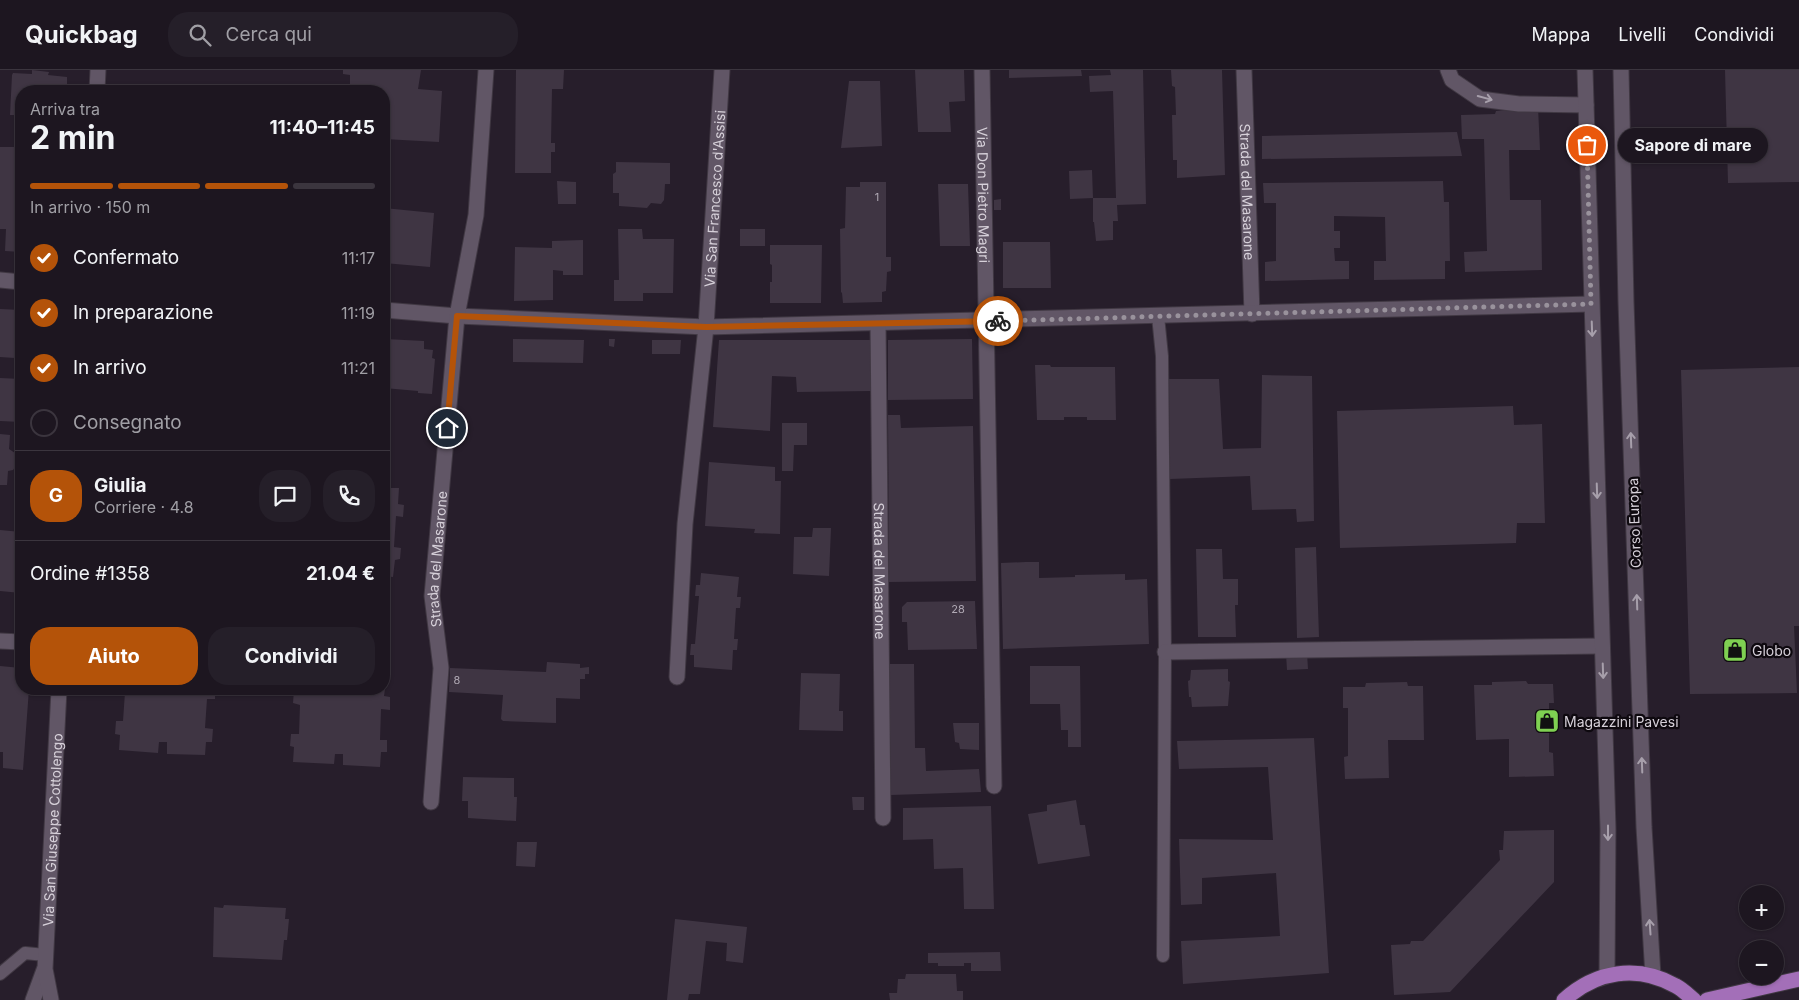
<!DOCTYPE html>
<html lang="it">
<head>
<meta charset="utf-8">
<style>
	body { margin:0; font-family:Inter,sans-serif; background:#251f29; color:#f1f3f6; height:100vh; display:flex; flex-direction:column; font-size:19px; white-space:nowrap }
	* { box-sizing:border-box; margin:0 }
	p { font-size:16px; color:#a09fa5 }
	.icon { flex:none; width:28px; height:28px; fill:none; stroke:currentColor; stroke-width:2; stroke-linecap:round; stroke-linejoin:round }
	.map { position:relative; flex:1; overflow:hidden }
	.sheet { position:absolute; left:15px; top:15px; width:375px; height:610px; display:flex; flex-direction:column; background:#1d1620; border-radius:20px; box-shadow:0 1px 4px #0004,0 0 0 1px #3b353e }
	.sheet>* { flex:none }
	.tools { position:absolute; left:1739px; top:815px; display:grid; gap:10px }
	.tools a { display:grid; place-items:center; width:45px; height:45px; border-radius:50%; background:#1d1620; box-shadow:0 1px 4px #0004,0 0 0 1px #3b353e; font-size:25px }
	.pin { position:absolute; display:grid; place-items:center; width:42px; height:42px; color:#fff; margin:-21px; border:2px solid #fff; border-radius:50%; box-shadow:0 1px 5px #0007 }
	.courier { position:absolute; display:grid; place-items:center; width:50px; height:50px; margin:-25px; border:4px solid #b45309; border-radius:50%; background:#fff; color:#222; box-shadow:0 1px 6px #0007 }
	.bubble { position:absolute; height:35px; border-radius:18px; background:#1d1620; box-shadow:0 1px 4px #0004,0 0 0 1px #3b353e; font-size:16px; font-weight:700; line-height:35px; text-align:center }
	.overview em { font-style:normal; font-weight:700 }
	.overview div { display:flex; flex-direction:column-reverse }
	.overview { display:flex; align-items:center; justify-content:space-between; height:85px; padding:0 15px }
	h1 { font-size:32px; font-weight:700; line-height:38px }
	.bar { display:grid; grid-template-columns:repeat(4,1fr); gap:8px 5px; align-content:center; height:60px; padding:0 15px }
	.bar i { height:6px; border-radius:4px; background:#3b353e }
	.bar .selected { background:#b45309 }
	.bar p { grid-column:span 4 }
	.line { display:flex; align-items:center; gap:12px; padding:0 15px; border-top:1px solid #3b353e }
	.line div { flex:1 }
	.round { display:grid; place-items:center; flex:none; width:52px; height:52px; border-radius:20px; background:#251f29 }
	ol { padding:0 15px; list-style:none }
	li { display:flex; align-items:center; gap:15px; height:55px }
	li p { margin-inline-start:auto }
	li .icon { padding:5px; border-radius:50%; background:#b45309; color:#fff; stroke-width:4 }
	li:last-child { color:#a09fa5 }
	li i { width:28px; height:28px; border:2px solid #3b353e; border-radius:50% }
	.cta { display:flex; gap:10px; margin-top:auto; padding:10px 15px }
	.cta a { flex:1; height:58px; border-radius:20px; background:#b45309; color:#fff; font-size:20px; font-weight:700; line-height:58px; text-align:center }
	.cta a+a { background:#251f29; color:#f1f3f6 }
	header { display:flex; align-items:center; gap:30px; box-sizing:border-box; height:70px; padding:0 25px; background:#1d1620; border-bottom:1px solid #3b353e }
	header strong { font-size:24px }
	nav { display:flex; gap:28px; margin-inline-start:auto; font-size:18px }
	.search { width:350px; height:45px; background:#251f29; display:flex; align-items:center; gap:12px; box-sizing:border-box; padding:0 18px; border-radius:20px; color:#a09fa5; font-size:19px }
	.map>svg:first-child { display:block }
</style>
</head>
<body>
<header>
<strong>Quickbag</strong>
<div class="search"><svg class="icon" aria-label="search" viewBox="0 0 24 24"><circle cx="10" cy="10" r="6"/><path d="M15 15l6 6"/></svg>Cerca qui</div>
<nav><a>Mappa</a><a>Livelli</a><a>Condividi</a></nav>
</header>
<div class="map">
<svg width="1799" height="930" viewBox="0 0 1799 930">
	<rect width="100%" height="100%" fill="#271e2b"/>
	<path fill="#3f3543" d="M32 0 49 2 48 5 67 7V21H21V45H10L12 5 13 3 32 4Z
		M343 0H421L418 19 442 21 439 72 384 69V21H350V5L343 4Z
		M516 0H564L563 19H552L551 73H555V82H551V103H515Z
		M915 0H964L965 31 949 32 951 62H918Z
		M1009 0H1081L1082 6 1009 8Z
		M1110 0H1143L1146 134 1117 135 1118 151H1113V170L1096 171 1094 152H1093V128H1116L1113 21 1090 22 1089 6 1111 5Z
		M1171 0H1222L1225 105 1177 108V90H1173L1172 45H1176L1175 17 1172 16Z
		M1725 0H1799V112L1728 113Z
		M849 11H880L882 76 841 78Z
		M1538 37 1540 80H1509L1510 130H1541L1542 200 1465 202 1464 182 1487 181 1484 69H1462L1461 45 1495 44 1496 41Z
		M1457 62 1462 86 1262 89V66Z
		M0 77H21V182L5 181 6 159H0Z
		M616 92 670 93V114H665L664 130 661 134 651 133 647 138 619 136V123H613V104L616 102Z
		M1092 100 1093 128 1070 129 1069 101Z
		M557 111 576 112V134H558Z
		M1443 111 1444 132H1449L1450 191H1445V209L1374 210V191H1386L1385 147 1334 146V161H1340V178H1334L1335 191H1349V209L1265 211V192L1276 191V133H1264L1263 113Z
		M860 112H886V187H891V201L887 202 886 221 882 222V232L843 233 842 223 841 222 840 159 845 158 846 117H860Z
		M938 114H968L970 176H940Z
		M1001 129V140H994V130Z
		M384 138 434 143 430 197 384 193Z
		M618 159H642L643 169H674L673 223H643V231H614V210H619Z
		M740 159H765V176H740Z
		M583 170V205H563V201L553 200V230L514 231 515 177 552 178V171Z
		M1003 172H1050L1051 218H1003Z
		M770 175H822L821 233H770V212H772V195L770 194Z
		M0 239 21 240V286L16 285 15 288 0 287Z
		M385 269 424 271V279L433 280 432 288 435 289 432 324 418 323V321L384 318Z
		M513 269 584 270 583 293 513 292Z
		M609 269H615L614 277 609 276Z
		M972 269 973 329 888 330V270Z
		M652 270H681L680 284H652Z
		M719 270H872L871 321 797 322 796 307 772 306 770 361 713 357Z
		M1035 295H1050L1051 297H1115L1116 350H1087V347H1064V350H1037Z
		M1799 297V556H1794L1797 623 1690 624 1681 300Z
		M1262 305 1312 306 1314 451 1297 452 1296 439 1252 440 1250 406 1170 409 1169 309H1219L1223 379 1261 378Z
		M0 308 21 309V352L0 351Z
		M1513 336 1514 355 1542 354 1545 453H1517L1516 473 1340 478 1337 341Z
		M888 345H900L901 358 973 356 976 511 889 512Z
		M782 353H807V375H794L793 401H782Z
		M0 364 10 365 9 379 15 383 19 390 17 395 13 400 8 401 7 415H0Z
		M709 392 775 397V411H781L780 464 754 463 755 459 705 456Z
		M384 418H399L398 434 404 435 403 447 396 446 394 477 401 478 400 489 395 490 393 507 384 506Z
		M813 458H831L829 506 793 504 794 467H812Z
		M0 460 21 462V523L0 521Z
		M1316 477 1319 567 1297 568 1295 478Z
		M1196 479H1222L1223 509H1238V535H1235L1236 567H1198Z
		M1026 492H1039V508L1075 507V505L1125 504V510L1147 509 1149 574 1003 579 1001 493Z
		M701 503 739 507 737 527H741L740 538H736L734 569H738L737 580H733L732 600 694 597V585H690L691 574H695L699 526H695L696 515H700Z
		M975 531 977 579 908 580 907 552H902V537L907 532Z
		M1307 583 1308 599 1287 600 1286 584Z
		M547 592 580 594V598L589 597V604H585V609H580V629L556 628V653L503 651 501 649 503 625 449 622 450 598 546 602Z
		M889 594H914L915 678H925L926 701 979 699 981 722 891 725Z
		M0 596 21 598V619H29L23 700 3 698V682H0Z
		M1030 596H1080L1081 677H1068V660H1061L1060 634H1030Z
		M1228 599V611L1230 612 1228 636 1192 637 1191 627H1189L1188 611 1190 610 1191 600Z
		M801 603 840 604 839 641H843V661L799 660Z
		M1526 611 1528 614H1553L1554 633H1549V682L1553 683 1554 706 1509 707V669L1476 670 1474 615H1492V612Z
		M1407 612 1408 616H1423L1424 670H1388L1389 708 1345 709 1344 687 1348 686V638H1343V617H1365L1366 613Z
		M118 619H215V629H207L205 658 213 659 212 672H206L205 685 167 684V672H159L158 683 119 680 120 665 115 664 116 651H123L125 622 118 621Z
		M298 619H385L384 626 390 627V640L381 639 380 670H387V682H381L380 697 343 695V684H335L334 694 293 692 294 677 290 676 291 664H299L300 635 293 633 294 620H298Z
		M953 653H979V680L960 679 959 673 955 672Z
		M1314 668 1329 903 1183 914 1181 871 1280 866 1276 803 1202 808V834L1181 835 1179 769 1273 770 1268 697 1179 699 1177 671Z
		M463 707 514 708V727H517L516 751 468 748V731H462Z
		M852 727H864V740H853Z
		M1076 730 1080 755H1085L1090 786 1038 794 1028 744 1047 741V735Z
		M991 736 994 839H964L963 798 934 799 933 769 903 770V738Z
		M1554 760V812L1450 922 1394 925 1391 875 1410 874 1411 871H1423L1500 790 1499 780H1503L1504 761Z
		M517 772H537L535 797 516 796Z
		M224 835 286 838 285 849H289L287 870H284L282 890 213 887 214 837 223 838Z
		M675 849 747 857 743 893 726 891 727 873 706 871 700 924H689L688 930H667Z
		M1000 882 1001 901H971V893H964V896H938V893H928V883Z
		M906 904H956L957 921H963V930H890L889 923H897L898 909H905Z"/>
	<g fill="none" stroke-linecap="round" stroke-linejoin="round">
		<defs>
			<path id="lane" d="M1158 246 1162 286 1165 582 1163 886
				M0 904 25 883 45 885"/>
			<g id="street">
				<path id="s1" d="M982 0 994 716"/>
				<path id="s2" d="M1244 0 1252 244"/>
				<path d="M1448 0 1452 10 1480 29 1519 34 1586 35"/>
				<path d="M0 210 21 212"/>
				<path d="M384 240 457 246 706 257 1591 234"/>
				<path id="s3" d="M878 253 883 748"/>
				<path d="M0 571 21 572"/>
				<path d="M1165 582 1602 576"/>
				<path id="s4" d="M677 607 685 454 706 257 722 0"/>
				<path id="s5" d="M431 732 441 598 432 526 457 246 476 145 486 0"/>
			</g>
			<g id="secondary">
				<path d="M1585 0 1608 759 1607 905"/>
				<path d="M1621 0 1626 232 1644 757 1653 906"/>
				<path d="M97 21 98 0"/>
				<path d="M33 930 44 900"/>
				<path id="s6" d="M51 930 45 899 59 619"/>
			</g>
			<path id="primary" d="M1564 930C1596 901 1637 894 1676 916 1682 919 1688 925 1694 930
				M1707 930 1799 909"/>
		</defs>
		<use href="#lane" stroke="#403843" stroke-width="14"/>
		<use href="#street" stroke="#403843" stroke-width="17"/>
		<use href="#secondary" stroke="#403843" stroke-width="17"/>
		<use href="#primary" stroke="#403843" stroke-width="17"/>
		<use href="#lane" stroke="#615666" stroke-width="12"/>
		<use href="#street" stroke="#615666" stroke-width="15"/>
		<use href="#secondary" stroke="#615666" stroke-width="15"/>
		<use href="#primary" stroke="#a36fb8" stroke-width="15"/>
	</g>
	<defs><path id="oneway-shaft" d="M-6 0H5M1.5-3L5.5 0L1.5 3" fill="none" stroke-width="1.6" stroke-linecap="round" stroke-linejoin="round" transform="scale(1.25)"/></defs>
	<g stroke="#a79fab">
		<use href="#oneway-shaft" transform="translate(1485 28) rotate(15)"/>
		<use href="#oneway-shaft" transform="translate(1592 259) rotate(88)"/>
		<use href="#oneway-shaft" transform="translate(1631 370) rotate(-92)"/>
		<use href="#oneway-shaft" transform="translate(1597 421) rotate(88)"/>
		<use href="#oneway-shaft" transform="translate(1637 532) rotate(-92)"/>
		<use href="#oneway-shaft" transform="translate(1603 601) rotate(88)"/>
		<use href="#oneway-shaft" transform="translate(1642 695) rotate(-92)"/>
		<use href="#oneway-shaft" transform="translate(1608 763) rotate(90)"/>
		<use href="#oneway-shaft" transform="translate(1650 857) rotate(-94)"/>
	</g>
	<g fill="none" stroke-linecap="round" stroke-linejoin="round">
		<path stroke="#99929c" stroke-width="5" stroke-dasharray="0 9" d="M998 251 1591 234 1587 75"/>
		<path stroke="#b45309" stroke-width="6" d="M447 358 457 246 706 257 998 251"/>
	</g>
	<defs>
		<symbol id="shop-square" viewBox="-11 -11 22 22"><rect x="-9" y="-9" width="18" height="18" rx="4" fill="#7fd052" stroke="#0e090f"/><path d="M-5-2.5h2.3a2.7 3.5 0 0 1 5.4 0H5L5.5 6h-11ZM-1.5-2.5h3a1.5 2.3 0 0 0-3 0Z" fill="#111"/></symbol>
	</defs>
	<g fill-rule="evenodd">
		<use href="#shop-square" x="1721" y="566" width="28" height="28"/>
		<use href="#shop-square" x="1533" y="637" width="28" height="28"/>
	</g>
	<g text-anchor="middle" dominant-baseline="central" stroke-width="4.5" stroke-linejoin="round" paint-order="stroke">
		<g font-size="11" fill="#b0a9b4">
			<text x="877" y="127">1</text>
			<text x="958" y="539">28</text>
			<text x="457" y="610">8</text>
		</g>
		<g font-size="14" fill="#d6d0d9" stroke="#0e090f">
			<text stroke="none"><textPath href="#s2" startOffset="122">Strada del Masarone</textPath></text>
			<text stroke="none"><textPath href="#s1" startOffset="125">Via Don Pietro Magri</textPath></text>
			<text stroke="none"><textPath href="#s4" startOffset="480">Via San Francesco d'Assisi</textPath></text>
			<text transform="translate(1634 453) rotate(-92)">Corso Europa</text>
			<text stroke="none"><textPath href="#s5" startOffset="244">Strada del Masarone</textPath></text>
			<text stroke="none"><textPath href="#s3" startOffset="248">Strada del Masarone</textPath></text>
			<text stroke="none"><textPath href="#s6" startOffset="171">Via San Giuseppe Cottolengo</textPath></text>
		</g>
		<g font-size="14" fill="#d6d0d9" stroke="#0e090f" text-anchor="start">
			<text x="1752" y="580">Globo</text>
			<text x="1564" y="651">Magazzini Pavesi</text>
		</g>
	</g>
</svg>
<div class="tools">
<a>+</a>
<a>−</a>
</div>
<div class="pin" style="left:1587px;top:75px;background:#ea580c"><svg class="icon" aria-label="bag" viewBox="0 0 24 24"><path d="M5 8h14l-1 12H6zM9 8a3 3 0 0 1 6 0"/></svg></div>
<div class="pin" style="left:447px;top:358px;background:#1f2937"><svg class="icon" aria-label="home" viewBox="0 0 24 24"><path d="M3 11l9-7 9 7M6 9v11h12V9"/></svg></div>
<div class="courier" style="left:998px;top:251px"><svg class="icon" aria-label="bike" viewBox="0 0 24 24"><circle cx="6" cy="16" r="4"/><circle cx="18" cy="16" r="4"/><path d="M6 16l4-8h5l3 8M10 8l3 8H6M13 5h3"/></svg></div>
<div class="bubble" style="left:1618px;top:58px;width:150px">Sapore di mare</div>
<section class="sheet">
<div class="overview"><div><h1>2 min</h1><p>Arriva tra</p></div><em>11:40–11:45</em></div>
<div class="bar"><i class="selected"></i><i class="selected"></i><i class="selected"></i><i></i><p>In arrivo · 150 m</p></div>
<ol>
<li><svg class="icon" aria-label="check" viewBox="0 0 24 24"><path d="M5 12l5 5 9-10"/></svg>Confermato<p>11:17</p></li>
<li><svg class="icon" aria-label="check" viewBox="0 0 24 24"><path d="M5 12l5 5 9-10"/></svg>In preparazione<p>11:19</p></li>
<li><svg class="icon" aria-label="check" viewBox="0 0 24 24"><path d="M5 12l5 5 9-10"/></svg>In arrivo<p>11:21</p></li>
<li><i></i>Consegnato</li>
</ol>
<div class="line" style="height:90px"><b class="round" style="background:#b45309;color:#fff">G</b><div><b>Giulia</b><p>Corriere · 4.8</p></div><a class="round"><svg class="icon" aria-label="chat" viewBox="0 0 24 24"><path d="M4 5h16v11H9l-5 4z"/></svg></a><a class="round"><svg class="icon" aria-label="phone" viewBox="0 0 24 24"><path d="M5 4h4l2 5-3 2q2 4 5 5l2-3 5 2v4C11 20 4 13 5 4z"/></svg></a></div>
<div class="line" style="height:65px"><div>Ordine #1358</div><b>21.04 €</b></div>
<div class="cta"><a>Aiuto</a><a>Condividi</a></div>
</section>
</div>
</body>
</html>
